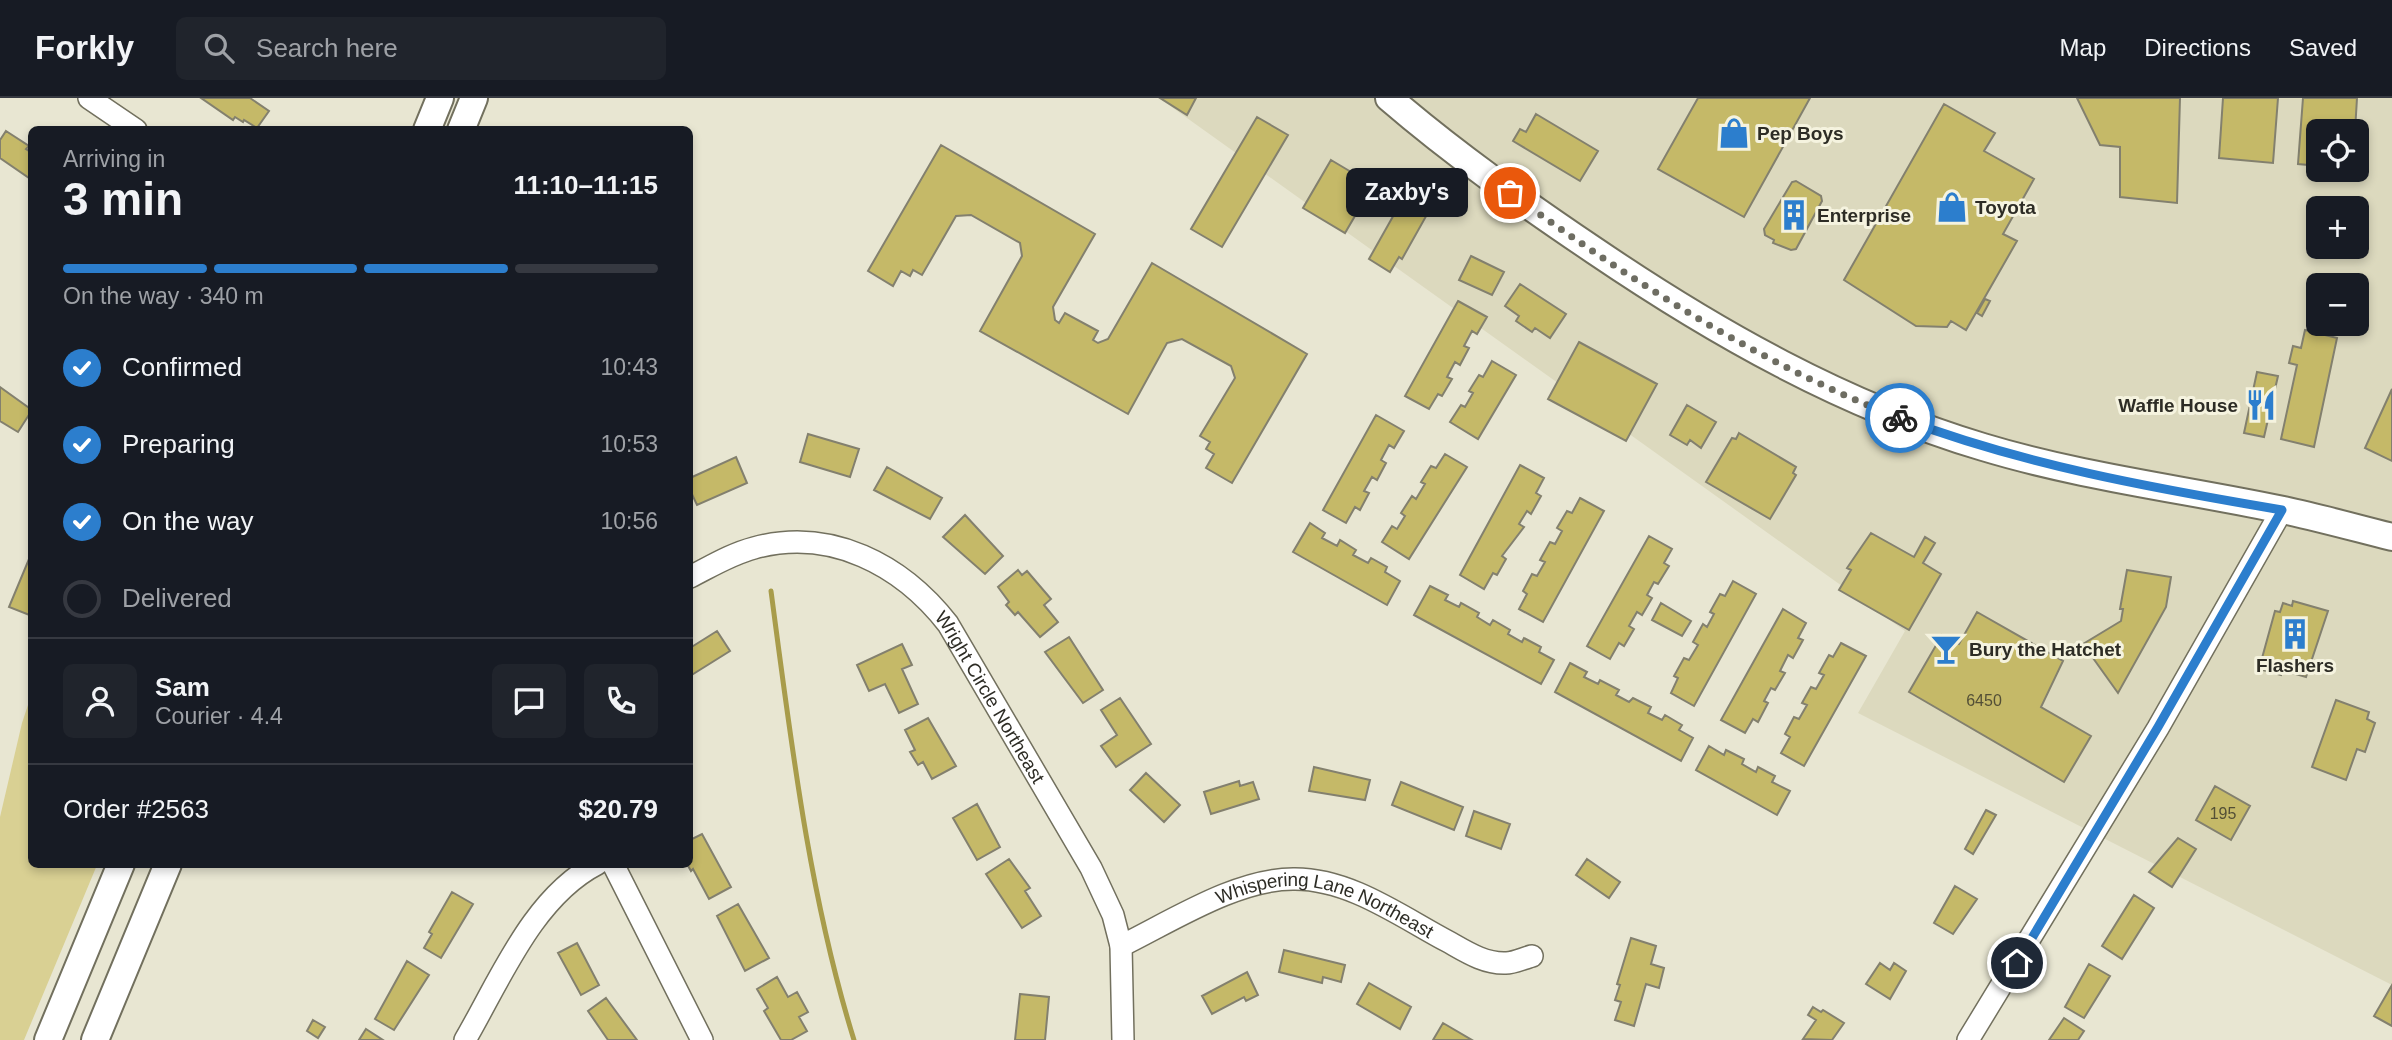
<!DOCTYPE html>
<html lang="en">
<head>
<meta charset="utf-8">
<style>
	body { margin:0; font-family:Helvetica,sans-serif; background:#20242c; color:#f1f3f6; height:100vh; display:flex; flex-direction:column; font-size:26px; white-space:nowrap }
	* { box-sizing:border-box; margin:0 }
	p { font-size:23px; color:#9ea1a6 }
	.icon { flex:none; width:38px; height:38px; fill:none; stroke:currentColor; stroke-width:2; stroke-linecap:round; stroke-linejoin:round }
	.map { position:relative; flex:1; overflow:hidden }
	.details { position:absolute; left:28px; top:28px; width:665px; height:742px; display:flex; flex-direction:column; background:#171b24; border-radius:10px; box-shadow:0 4px 10px #0003 }
	.details>* { flex:none }
	.controls { position:absolute; left:2306px; top:21px; display:grid; gap:14px }
	.controls a { display:grid; place-items:center; width:63px; height:63px; border-radius:10px; background:#171b24; box-shadow:0 4px 10px #0003; font-size:35px }
	.pin { position:absolute; display:grid; place-items:center; width:60px; height:60px; color:#fff; margin:-30px; border:4px solid #fff; border-radius:50%; box-shadow:0 2px 7px #0007 }
	.courier { position:absolute; display:grid; place-items:center; width:70px; height:70px; margin:-35px; border:5px solid #2c7ecd; border-radius:50%; background:#fff; color:#222; box-shadow:0 2px 9px #0007 }
	.bubble { position:absolute; height:49px; border-radius:10px; background:#171b24; box-shadow:0 4px 10px #0003; font-size:23px; font-weight:700; line-height:49px; text-align:center }
	.overview em { font-style:normal; font-weight:700 }
	.overview div { display:flex; flex-direction:column-reverse }
	.overview { display:flex; align-items:center; justify-content:space-between; height:119px; padding:0 35px }
	h1 { font-size:46px; font-weight:700; line-height:52px }
	.bar { display:grid; grid-template-columns:repeat(4,1fr); gap:10px 7px; align-content:center; height:84px; padding:0 35px }
	.bar i { height:9px; border-radius:5px; background:#363941 }
	.bar .active { background:#2c7ecd }
	.bar p { grid-column:span 4 }
	.line { display:flex; align-items:center; gap:18px; padding:0 35px; border-top:2px solid #363941 }
	.line div { flex:1 }
	.round { display:grid; place-items:center; flex:none; width:74px; height:74px; border-radius:10px; background:#20242c }
	ol { padding:0 35px; list-style:none }
	li { display:flex; align-items:center; gap:21px; height:77px }
	li p { margin-inline-start:auto }
	li .icon { padding:7px; border-radius:50%; background:#2c7ecd; color:#fff; stroke-width:4 }
	li:last-child { color:#9ea1a6 }
	li i { width:38px; height:38px; border:4px solid #363941; border-radius:50% }
	header { display:flex; align-items:center; gap:42px; box-sizing:border-box; height:98px; padding:0 35px; background:#171b24; border-bottom:2px solid #363941 }
	header strong { font-size:33px }
	nav { display:flex; gap:38px; margin-inline-start:auto; font-size:24px }
	.search { width:490px; height:63px; background:#20242c; display:flex; align-items:center; gap:18px; box-sizing:border-box; padding:0 24px; border-radius:10px; color:#9ea1a6; font-size:26px }
	.map>svg:first-child { display:block }
</style>
</head>
<body>
<header>
<strong>Forkly</strong>
<div class="search"><svg class="icon" aria-label="search" viewBox="0 0 24 24"><circle cx="10" cy="10" r="6"/><path d="M15 15l6 6"/></svg>Search here</div>
<nav><a>Map</a><a>Directions</a><a>Saved</a></nav>
</header>
<div class="map">
<svg width="2392" height="942" viewBox="0 0 2392 942">
	<rect width="100%" height="100%" fill="#e8e6d2"/>
	<path fill="#dcd9be" fill-rule="evenodd" d="M1159 0H2392V887L1858 615 1905 533ZM2319 33H2357V72H2319ZM2319 110H2357V149H2319ZM2319 187H2357V226H2319Z"/>
	<path fill="#d9d093" d="M31 598 32 766 97 767 24 942H0V719L22 625Z"/>
	<g fill="none" stroke-linecap="round" stroke-linejoin="round">
		<path stroke="#a89c4b" stroke-width="5" d="M771 493C791 643 809 797 854 942"/>
	</g>
	<path fill="#c5b968" stroke="#83806e" stroke-width="2" d="M201 0H250L269 13 257 30 244 22 243 24 235 19 233 22Z
		M1160 0H1196L1187 17Z
		M1698 0H1810L1744 119 1658 71Z
		M2077 0H2180L2177 105 2120 99V49L2100 47Z
		M2223 0H2278L2273 65 2219 60Z
		M2303 0H2357L2355 33H2319V68L2298 66Z
		M1944 6 1995 35 1984 53 2034 81 2003 136 2017 143 1966 232 1951 223 1947 229 1916 228 1844 182Z
		M1536 16 1598 53 1580 83 1513 43 1520 31 1526 34Z
		M1257 19 1288 37 1222 149 1191 131Z
		M6 33 29 48 26 51 32 55V82L0 60V42Z
		M941 47 1095 136 1053 209 1055 222 1059 225 1065 215 1098 233 1093 242 1098 245 1108 241 1152 165 1307 256 1232 385 1206 370 1214 356 1206 351 1210 344 1200 338 1235 280 1231 268 1182 241 1167 245 1128 316 980 233 1022 158 1020 145 971 117 956 118 922 177 913 172 910 178 901 173 893 188 868 173Z
		M1331 62 1373 87 1345 135 1303 110Z
		M1796 83 1821 98 1822 103 1796 151 1791 152 1773 145 1774 142 1765 137 1764 131 1792 84Z
		M1401 97 1429 113 1402 161 1399 159 1390 174 1369 161 1396 113 1393 111Z
		M1471 158 1504 174 1492 197 1459 182Z
		M1520 186 1566 216 1550 240 1535 230 1532 234 1516 223 1519 218 1505 208Z
		M1985 201 1990 203 1982 218 1977 215Z
		M1458 203 1487 219 1477 236 1472 233 1464 248 1469 250 1460 267 1455 264 1447 279 1452 281 1442 298 1438 296 1429 311 1405 298Z
		M2305 232 2337 240 2314 349 2281 341 2297 267 2289 265 2293 248 2301 250Z
		M1579 244 1657 286 1626 343 1548 301Z
		M1492 263 1516 277 1478 341 1450 324 1461 307 1465 309 1473 295 1469 293 1479 277 1483 279Z
		M2257 274 2278 278 2264 339 2244 335Z
		M0 289 32 312 18 334 0 323Z
		M2392 291V363L2365 350Z
		M1687 307 1716 324 1701 350 1690 342 1687 347 1670 337Z
		M1376 317 1404 333 1394 350 1389 347 1381 362 1386 365 1377 382 1372 379 1364 393 1369 395 1360 412 1355 409 1346 425 1323 412Z
		M1739 335 1796 369 1793 375 1796 377 1770 421 1706 384 1732 340 1736 341Z
		M808 336 859 351 850 379 800 364Z
		M1445 356 1467 369 1409 461 1382 444 1392 428 1397 431 1405 418 1401 415 1412 398 1416 401 1425 386 1421 384 1431 368 1436 370Z
		M736 359 747 385 697 407 690 392V380Z
		M1520 367 1544 380 1536 395 1541 398 1531 416 1527 413 1519 426 1524 429 1502 458 1506 461 1497 477 1493 475 1484 491 1460 477Z
		M887 369 942 400 930 421 874 392Z
		M1580 400 1604 413 1543 524 1519 511 1527 496 1523 493 1532 476 1537 478 1545 464 1540 462 1550 444 1555 446 1562 433 1557 430 1567 413 1572 415Z
		M965 417 1003 458 985 476 943 439Z
		M1310 425 1325 435 1322 440 1337 448 1340 442 1356 452 1353 457 1368 465 1371 460 1387 469 1385 474 1400 483 1387 507 1293 454Z
		M1871 435 1914 459 1925 439 1935 445 1923 465 1941 476 1909 532 1839 492 1851 472 1847 470Z
		M1649 438 1672 451 1664 465 1669 468 1658 486 1654 484 1647 497 1652 500 1642 517 1637 514 1629 528 1634 531 1624 548 1619 545 1610 561 1587 548Z
		M29 461 32 462V518L9 509Z
		M1018 472 1022 477 1027 473 1051 501 1044 507 1058 524 1040 539 1018 514 1015 517 1006 507 1009 504 998 489Z
		M2127 472 2171 479 2166 509 2118 595 2083 546 2121 523 2123 511H2120Z
		M1733 483 1756 496 1694 608 1671 595 1678 580 1674 578 1684 560 1689 562 1698 547 1693 544 1703 526 1707 529 1714 516 1710 514 1720 496 1725 498Z
		M1430 488 1448 497 1445 502 1459 509 1461 505 1479 515 1477 519 1490 527 1493 522 1510 532 1508 536 1522 544 1524 540 1541 549 1539 554 1554 562 1541 586 1414 517Z
		M2293 503 2328 513 2306 579 2282 572 2281 577 2259 571 2275 513 2280 514 2283 505 2292 508Z
		M1661 505 1691 523 1682 538 1652 522Z
		M1783 511 1806 525 1798 540 1803 542 1793 560 1788 557 1780 573 1785 575 1775 592 1771 590 1764 603 1768 605 1758 624 1753 621 1745 635 1721 622Z
		M1977 514 2063 563 2041 609 2091 638 2064 684 1909 594 1942 537 1959 546Z
		M717 533 730 553 690 578V550Z
		M1069 539 1103 592 1083 605 1045 554Z
		M1841 545 1866 558 1804 668 1781 655 1790 639 1785 636 1794 619 1799 621 1807 607 1802 605 1811 589 1816 591 1824 577 1819 575 1829 557 1833 559Z
		M902 546 912 567 902 571 918 606 899 615 885 586 869 593 857 567Z
		M1570 565 1587 574 1584 579 1598 586 1600 582 1619 592 1616 597 1629 604 1633 600 1651 609 1648 615 1662 622 1665 617 1682 627 1679 632 1693 640 1681 663 1555 594Z
		M1120 600 1151 646 1116 669 1101 648 1117 637 1101 612Z
		M2336 602 2369 614 2367 621 2375 625 2365 654 2357 651 2346 682 2312 669Z
		M928 620 956 668 932 681 923 664 918 667 910 654 915 652 905 632Z
		M1709 648 1724 657 1726 652 1744 661 1742 666 1756 674 1758 669 1775 678 1772 684 1790 693 1777 717 1696 672Z
		M1314 669 1370 682 1365 702 1309 693Z
		M1146 675 1180 707 1164 724 1130 692Z
		M1239 683 1240 688 1253 684 1259 701 1211 716 1204 694Z
		M1401 684 1463 709 1454 732 1392 707Z
		M2215 688 2250 708 2231 742 2196 722Z
		M977 706 1000 749 977 762 953 720Z
		M1986 712 1996 717 1973 756 1965 751Z
		M1474 713 1510 726 1501 751 1466 738Z
		M702 736 731 789 709 801 693 771 691 773 687 766 690 742Z
		M2178 740 2196 751 2172 789 2149 774Z
		M1009 761 1030 790 1025 793 1041 818 1022 830 986 776Z
		M1587 761 1620 784 1609 800 1576 777Z
		M1955 788 1977 801 1953 836 1934 825Z
		M452 794 473 806 441 860 424 850 432 836 429 834Z
		M2134 797 2154 810 2122 861 2102 848Z
		M738 806 769 860 745 873 717 818Z
		M1631 840 1656 848 1651 866 1664 870 1659 890 1646 886 1634 928 1615 922 1621 904 1615 902 1620 887 1617 886Z
		M577 845 599 887 581 897 558 855Z
		M1284 852 1345 867 1341 884 1323 879 1322 885 1279 874Z
		M407 863 429 877 394 932 375 921Z
		M1880 865 1890 872 1894 865 1906 873 1890 901 1866 886Z
		M2089 866 2110 878 2084 920 2065 909Z
		M1247 874 1258 897 1246 903 1244 899 1212 916 1202 898Z
		M777 879 788 899 797 894 808 914 799 919 807 933 791 942H781L764 913 768 910 757 891Z
		M1369 885 1411 909 1400 931 1357 906Z
		M2392 887V928L2374 918Z
		M1020 896 1049 899 1045 942H1015Z
		M606 900 637 942H608L588 913Z
		M1813 909 1821 914 1823 912 1844 925 1832 942 1803 941 1816 922 1808 917Z
		M2064 920 2084 933 2078 942H2049Z
		M313 922 325 929 318 940 307 933Z
		M1443 925 1472 942H1433Z
		M366 931 383 942H359Z"/>
	<g fill="none" stroke-linecap="round" stroke-linejoin="round">
		<defs>
			<g id="minor">
				<path d="M89 0 136 32"/>
				<path id="s1" d="M690 479C710 469 731 456 754 450 831 429 902 467 948 526L1091 770 1113 817 1121 848 1123 942"/>
				<path d="M613 766 702 942"/>
				<path id="s2" d="M1121 848C1172 823 1238 780 1295 781 1350 781 1400 818 1447 843 1465 853 1484 866 1506 865 1514 865 1524 860 1532 858"/>
				<path d="M465 942C500 882 533 799 597 766"/>
				<path d="M1968 942 2158 630 2282 412"/>
			</g>
			<path id="major" d="M1389 0C1454 56 1524 105 1595 153 1716 235 1843 307 1983 349 2082 379 2183 391 2283 412 2320 420 2356 430 2392 439
				M427 32 440 0
				M461 32 474 0
				M48 942 121 766
				M95 942 168 766"/>
		</defs>
		<use href="#minor" stroke="#72705e" stroke-width="24"/>
		<use href="#major" stroke="#72705e" stroke-width="30"/>
		<use href="#minor" stroke="#fff" stroke-width="21"/>
		<use href="#major" stroke="#fff" stroke-width="26"/>
	</g>
	<g fill="none" stroke-linecap="round" stroke-linejoin="round">
		<path stroke="#6e6d62" stroke-width="7" stroke-dasharray="0 12.6" d="M1510 95C1632 183 1759 266 1900 320"/>
		<path stroke="#2c7ecd" stroke-width="9" d="M1900 320C2024 367 2152 390 2282 412L2158 629 2017 865"/>
	</g>
	<defs>
		<symbol id="shop-bare" viewBox="-9 -9 18 18"><path d="M-5-2.5h2.3a2.7 3.5 0 0 1 5.4 0H5L5.5 6h-11ZM-1.5-2.5h3a1.5 2.3 0 0 0-3 0Z" fill="#2c7ecd" stroke="#f5f3df" stroke-width="2.5" paint-order="stroke"/></symbol>
		<symbol id="building-bare" viewBox="-9 -9 18 18"><path d="M-4-6H4V6H1V3H-1V6H-4ZM-2.5-4.3h1.7v1.8h-1.7ZM.8-4.3h1.7v1.8H.8ZM-2.5-1h1.7V.8h-1.7ZM.8-1h1.7V.8H.8Z" fill="#2c7ecd" stroke="#f5f3df" stroke-width="2.5" paint-order="stroke"/></symbol>
		<symbol id="restaurant-bare" viewBox="-9 -9 18 18"><path d="M-5-6h1v4h1v-4h1v4h1v-4h1v5L-1.5 .5V6h-2V.5L-5-1ZM5-6V6H3V1.5H1.5Q1.5-4 5-6Z" fill="#2c7ecd" stroke="#f5f3df" stroke-width="2.5" paint-order="stroke"/></symbol>
		<symbol id="bar-bare" viewBox="-9 -9 18 18"><path d="M-6-5H6L.8 .8V4.5H3.5V6h-7V4.5H-.8V.8Z" fill="#2c7ecd" stroke="#f5f3df" stroke-width="2.5" paint-order="stroke"/></symbol>
	</defs>
	<g fill-rule="evenodd">
		<use href="#shop-bare" x="1712" y="13" width="44" height="44"/>
		<use href="#shop-bare" x="1930" y="87" width="44" height="44"/>
		<use href="#building-bare" x="1772" y="95" width="44" height="44"/>
		<use href="#restaurant-bare" x="2239" y="285" width="44" height="44"/>
		<use href="#building-bare" x="2273" y="514" width="44" height="44"/>
		<use href="#bar-bare" x="1924" y="529" width="44" height="44"/>
	</g>
	<g text-anchor="middle" dominant-baseline="central" stroke-width="6" stroke-linejoin="round" paint-order="stroke">
		<g font-size="16" fill="#534f36">
			<text x="1984" y="602">6450</text>
			<text x="2223" y="715">195</text>
		</g>
		<g font-size="19" font-weight="bold" fill="#2d2c25" stroke="#f5f3df" text-anchor="start">
			<text x="1757" y="35">Pep Boys</text>
			<text x="1975" y="109">Toyota</text>
			<text x="1817" y="117">Enterprise</text>
			<text x="2238" y="307" text-anchor="end">Waffle House</text>
			<text x="1969" y="551">Bury the Hatchet</text>
			<text x="2295" y="567" text-anchor="middle">Flashers</text>
		</g>
		<g font-size="19" fill="#2d2c25" stroke="#f5f3df">
			<text stroke="none"><textPath href="#s1" startOffset="376">Wright Circle Northeast</textPath></text>
			<text stroke="none"><textPath href="#s2" startOffset="222">Whispering Lane Northeast</textPath></text>
		</g>
	</g>
</svg>
<div class="controls">
<a><svg class="icon" aria-label="locate" viewBox="0 0 24 24"><circle cx="12" cy="12" r="6"/><path d="M12 2v4M12 18v4M2 12h4M18 12h4"/></svg></a>
<a>+</a>
<a>−</a>
</div>
<div class="pin" style="left:1510px;top:95px;background:#ea580c"><svg class="icon" aria-label="bag" viewBox="0 0 24 24"><path d="M5 8h14l-1 12H6zM9 8a3 3 0 0 1 6 0"/></svg></div>
<div class="pin" style="left:2017px;top:865px;background:#1f2937"><svg class="icon" aria-label="home" viewBox="0 0 24 24"><path d="M3 11l9-7 9 7M6 9v11h12V9"/></svg></div>
<div class="courier" style="left:1900px;top:320px"><svg class="icon" aria-label="bike" viewBox="0 0 24 24"><circle cx="6" cy="16" r="4"/><circle cx="18" cy="16" r="4"/><path d="M6 16l4-8h5l3 8M10 8l3 8H6M13 5h3"/></svg></div>
<div class="bubble" style="left:1346px;top:70px;width:122px">Zaxby's</div>
<section class="details">
<div class="overview"><div><h1>3 min</h1><p>Arriving in</p></div><em>11:10–11:15</em></div>
<div class="bar"><i class="active"></i><i class="active"></i><i class="active"></i><i></i><p>On the way · 340 m</p></div>
<ol>
<li><svg class="icon" aria-label="check" viewBox="0 0 24 24"><path d="M5 12l5 5 9-10"/></svg>Confirmed<p>10:43</p></li>
<li><svg class="icon" aria-label="check" viewBox="0 0 24 24"><path d="M5 12l5 5 9-10"/></svg>Preparing<p>10:53</p></li>
<li><svg class="icon" aria-label="check" viewBox="0 0 24 24"><path d="M5 12l5 5 9-10"/></svg>On the way<p>10:56</p></li>
<li><i></i>Delivered</li>
</ol>
<div class="line" style="height:126px"><a class="round"><svg class="icon" aria-label="person" viewBox="0 0 24 24"><circle cx="12" cy="8" r="4"/><path d="M4 21q1-7 8-7t8 7"/></svg></a><div><b>Sam</b><p>Courier · 4.4</p></div><a class="round"><svg class="icon" aria-label="chat" viewBox="0 0 24 24"><path d="M4 5h16v11H9l-5 4z"/></svg></a><a class="round"><svg class="icon" aria-label="phone" viewBox="0 0 24 24"><path d="M5 4h4l2 5-3 2q2 4 5 5l2-3 5 2v4C11 20 4 13 5 4z"/></svg></a></div>
<div class="line" style="height:91px"><div>Order #2563</div><b>$20.79</b></div>
</section>
</div>
</body>
</html>
